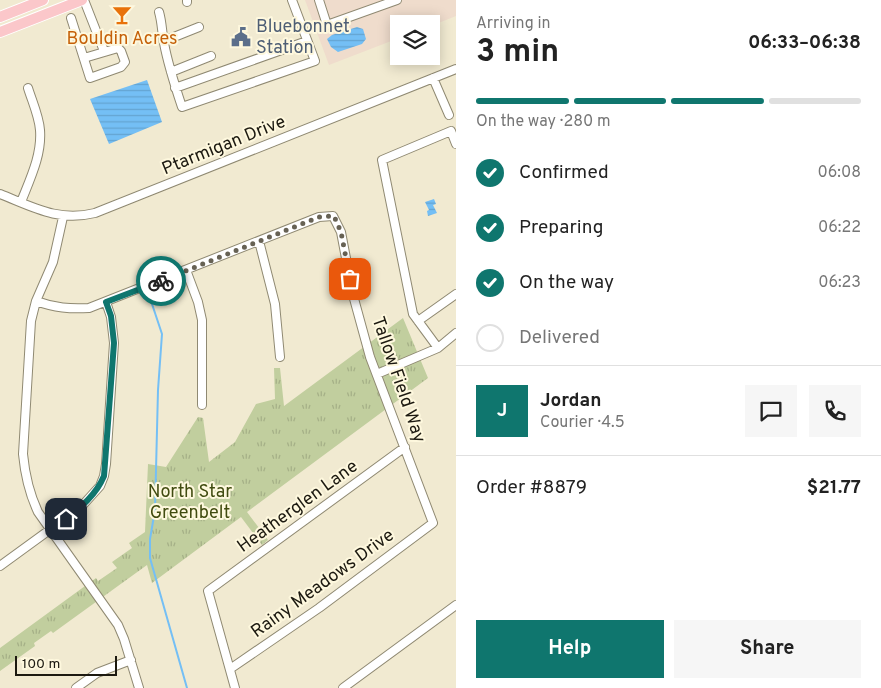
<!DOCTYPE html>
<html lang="en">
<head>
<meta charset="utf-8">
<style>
	body { margin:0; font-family:Overpass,sans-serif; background:#f6f6f6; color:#222; height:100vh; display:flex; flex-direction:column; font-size:19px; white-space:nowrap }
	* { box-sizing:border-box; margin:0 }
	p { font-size:16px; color:#767676 }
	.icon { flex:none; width:28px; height:28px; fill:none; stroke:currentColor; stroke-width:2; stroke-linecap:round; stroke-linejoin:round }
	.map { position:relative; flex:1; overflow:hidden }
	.drawer { display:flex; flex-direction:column; background:#fff; width:425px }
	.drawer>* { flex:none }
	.controls { position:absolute; left:390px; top:15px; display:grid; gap:10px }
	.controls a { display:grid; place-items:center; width:50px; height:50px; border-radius:0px; background:#fff; box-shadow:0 2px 12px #0003; font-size:25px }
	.scale { position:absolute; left:15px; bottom:12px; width:102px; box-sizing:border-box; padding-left:5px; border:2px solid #1c1910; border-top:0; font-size:14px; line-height:18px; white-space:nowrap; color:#1c1910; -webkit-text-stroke:4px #fef8de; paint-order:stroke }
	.pin { position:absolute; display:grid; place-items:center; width:42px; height:42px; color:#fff; margin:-21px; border-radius:10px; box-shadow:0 2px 8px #0006 }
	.courier { position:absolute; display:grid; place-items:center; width:50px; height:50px; margin:-25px; border:4px solid #0f766e; border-radius:50%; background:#fff; color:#222; box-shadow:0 1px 6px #0007 }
	.headline em { font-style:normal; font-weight:700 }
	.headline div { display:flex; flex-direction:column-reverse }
	.headline { display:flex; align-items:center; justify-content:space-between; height:85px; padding:0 20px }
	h1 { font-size:32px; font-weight:700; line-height:38px }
	.bar { display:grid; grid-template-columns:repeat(4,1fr); gap:8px 5px; align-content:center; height:60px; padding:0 20px }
	.bar i { height:6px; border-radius:4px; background:#e0e0e0 }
	.bar .on { background:#0f766e }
	.bar p { grid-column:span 4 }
	.line { display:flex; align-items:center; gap:12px; padding:0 20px; border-top:1px solid #e0e0e0 }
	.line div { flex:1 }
	.round { display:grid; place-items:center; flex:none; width:52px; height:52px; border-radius:0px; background:#f6f6f6 }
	ol { padding:0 20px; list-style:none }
	li { display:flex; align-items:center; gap:15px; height:55px }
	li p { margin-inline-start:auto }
	li .icon { padding:5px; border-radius:50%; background:#0f766e; color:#fff; stroke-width:4 }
	li:last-child { color:#767676 }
	li i { width:28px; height:28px; border:2px solid #e0e0e0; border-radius:50% }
	.button { display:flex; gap:10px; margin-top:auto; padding:10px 20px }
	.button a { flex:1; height:58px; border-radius:0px; background:#0f766e; color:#fff; font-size:20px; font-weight:700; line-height:58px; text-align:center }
	.button a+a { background:#f6f6f6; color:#222 }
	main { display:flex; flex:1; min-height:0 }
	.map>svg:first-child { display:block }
</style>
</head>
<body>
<main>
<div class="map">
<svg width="456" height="688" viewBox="0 0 456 688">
	<defs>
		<pattern id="park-tufts" width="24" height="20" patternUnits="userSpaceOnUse" patternTransform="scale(1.25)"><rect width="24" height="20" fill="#c1ce9e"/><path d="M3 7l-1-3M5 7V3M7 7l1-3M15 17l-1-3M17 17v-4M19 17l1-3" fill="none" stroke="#a5b087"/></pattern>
		<pattern id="water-rules" width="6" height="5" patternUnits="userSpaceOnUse" patternTransform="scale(1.25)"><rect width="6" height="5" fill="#74bff5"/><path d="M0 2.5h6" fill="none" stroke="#64a4d1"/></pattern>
	</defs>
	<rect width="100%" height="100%" fill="#f1ead1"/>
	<path fill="#efdccc" d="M305 0H456V16L431 26V24H399V38L329 65Z"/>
	<path fill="url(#park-tufts)" d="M403 318 428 378 247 512 268 540 262 545 241 517 152 583 147 565 53 633 51 631 34 643 35 646 0 671V648L96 578 98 581 117 568 112 562 132 548 129 543 145 532 148 464 166 467 198 417 203 418 209 462 235 442 256 404 275 399 274 368H280L284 406Z"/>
	<path fill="url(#water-rules)" d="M357 27 363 29 366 39 362 44 338 52 331 47 327 39 332 35Z
		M147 80 162 122 109 144 90 99Z
		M434 199 436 204 433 205 437 213 428 216 427 211 429 210 425 202Z"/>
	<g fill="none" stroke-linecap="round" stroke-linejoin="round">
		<path stroke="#74bff5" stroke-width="2" d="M149 295 162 334 158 390 155 510 150 539V558L187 688"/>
		<defs>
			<path id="minor" d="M84 0 104 51
				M187 0V2
				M319 0 327 25 397 0
				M159 12C162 22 162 33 164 43 168 65 175 86 182 107L315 61 292 0
				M71 18 90 78 121 67 125 62 121 51 118 48 84 58
				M164 41 199 27
				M171 72 211 56
				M433 78 449 115
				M175 88 307 41
				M0 194C33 207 58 222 95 213L456 69
				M21 202C30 179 42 155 40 130 39 116 32 101 28 88
				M63 217 53 262 36 301 31 321 23 454C25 475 29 493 38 512L118 625 124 639 139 688
				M259 241 275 304 280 357
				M186 270 198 302 202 320V405
				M36 301C55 308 70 309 89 308L319 217 333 216 341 232 353 295 370 357 433 523 319 608 230 669
				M418 321 456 294
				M438 348 413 314 382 160 451 131 456 144
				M377 374 438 348 456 333
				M0 566 81 507 100 486 104 476 106 464 114 343 111 317 106 302
				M76 688 97 673 131 660
				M235 688 208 591 405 447
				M343 688 456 605"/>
			<path id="major" d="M0 17 43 0
				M0 32 82 0"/>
		</defs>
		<use href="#minor" stroke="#8f8972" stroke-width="10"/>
		<use href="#major" stroke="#fff" stroke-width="12"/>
		<use href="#minor" stroke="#fff" stroke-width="8"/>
		<use href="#major" stroke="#fbc7ca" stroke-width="10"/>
	</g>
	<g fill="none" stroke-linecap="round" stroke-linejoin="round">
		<path stroke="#676254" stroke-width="5" stroke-dasharray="0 9" d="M161 281 319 217 334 216 341 232 350 279"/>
		<path stroke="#0f766e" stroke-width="6" d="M66 519C81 507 96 495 104 476L114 343 111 316 106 302 161 281"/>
	</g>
	<defs>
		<symbol id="bar-bare" viewBox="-9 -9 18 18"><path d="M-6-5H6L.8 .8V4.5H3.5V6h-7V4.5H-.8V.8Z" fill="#e8710a" stroke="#fef8de" stroke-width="2.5" paint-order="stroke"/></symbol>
		<symbol id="civic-bare" viewBox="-9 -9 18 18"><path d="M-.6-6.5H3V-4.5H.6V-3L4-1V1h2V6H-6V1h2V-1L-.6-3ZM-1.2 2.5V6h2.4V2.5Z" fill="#5c6f8a" stroke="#fef8de" stroke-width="2.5" paint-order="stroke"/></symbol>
	</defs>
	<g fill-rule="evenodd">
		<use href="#bar-bare" x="108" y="1" width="28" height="28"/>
		<use href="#civic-bare" x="227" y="23" width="28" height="28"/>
	</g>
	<g text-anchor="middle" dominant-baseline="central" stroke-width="4" stroke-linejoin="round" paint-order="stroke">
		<g font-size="18" fill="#4e5e75" stroke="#fef8de" text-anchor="start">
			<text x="256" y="27">Bluebonnet<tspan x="256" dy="21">Station</tspan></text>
		</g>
		<g font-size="18" fill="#c56008" stroke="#fef8de">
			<text x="122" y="39">Bouldin Acres</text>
		</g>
		<g font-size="18" fill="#1c1910" stroke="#fef8de">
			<text transform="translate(224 146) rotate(-22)">Ptarmigan Drive</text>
			<text transform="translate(398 380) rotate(71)">Tallow Field Way</text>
			<text transform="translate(298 507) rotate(-36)">Heatherglen Lane</text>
			<text transform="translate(323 584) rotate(-36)">Rainy Meadows Drive</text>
		</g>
		<g font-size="18" fill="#414c10" stroke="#fef8de">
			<text x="190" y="492">North Star<tspan x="190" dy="21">Greenbelt</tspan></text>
		</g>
	</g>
</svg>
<div class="controls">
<a><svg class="icon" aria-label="layers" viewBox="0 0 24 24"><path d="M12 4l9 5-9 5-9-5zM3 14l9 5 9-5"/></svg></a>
</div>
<div class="scale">100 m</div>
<div class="pin" style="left:350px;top:279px;background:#ea580c"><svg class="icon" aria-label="bag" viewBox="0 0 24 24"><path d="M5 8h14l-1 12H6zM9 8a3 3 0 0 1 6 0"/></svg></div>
<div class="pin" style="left:66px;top:519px;background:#1f2937"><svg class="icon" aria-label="home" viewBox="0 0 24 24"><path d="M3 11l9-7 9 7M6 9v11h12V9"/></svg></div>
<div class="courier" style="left:161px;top:281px"><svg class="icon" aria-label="bike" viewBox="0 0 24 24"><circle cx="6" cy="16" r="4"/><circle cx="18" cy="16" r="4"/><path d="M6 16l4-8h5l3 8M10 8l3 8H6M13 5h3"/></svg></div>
</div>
<section class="drawer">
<div class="headline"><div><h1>3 min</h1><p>Arriving in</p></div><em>06:33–06:38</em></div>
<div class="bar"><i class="on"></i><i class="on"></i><i class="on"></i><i></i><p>On the way · 280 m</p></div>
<ol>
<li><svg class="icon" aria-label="check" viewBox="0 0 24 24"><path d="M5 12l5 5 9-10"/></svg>Confirmed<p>06:08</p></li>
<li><svg class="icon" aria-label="check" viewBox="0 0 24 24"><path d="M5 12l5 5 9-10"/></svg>Preparing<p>06:22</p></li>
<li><svg class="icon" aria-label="check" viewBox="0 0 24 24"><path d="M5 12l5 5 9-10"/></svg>On the way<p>06:23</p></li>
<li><i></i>Delivered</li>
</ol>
<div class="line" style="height:90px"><b class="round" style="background:#0f766e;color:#fff">J</b><div><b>Jordan</b><p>Courier · 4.5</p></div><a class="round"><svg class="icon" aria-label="chat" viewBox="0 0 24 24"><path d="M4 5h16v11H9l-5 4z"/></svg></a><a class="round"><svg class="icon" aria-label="phone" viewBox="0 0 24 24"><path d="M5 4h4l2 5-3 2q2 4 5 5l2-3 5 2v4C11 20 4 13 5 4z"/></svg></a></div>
<div class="line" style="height:65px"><div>Order #8879</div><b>$21.77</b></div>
<div class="button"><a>Help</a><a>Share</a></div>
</section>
</main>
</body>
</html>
